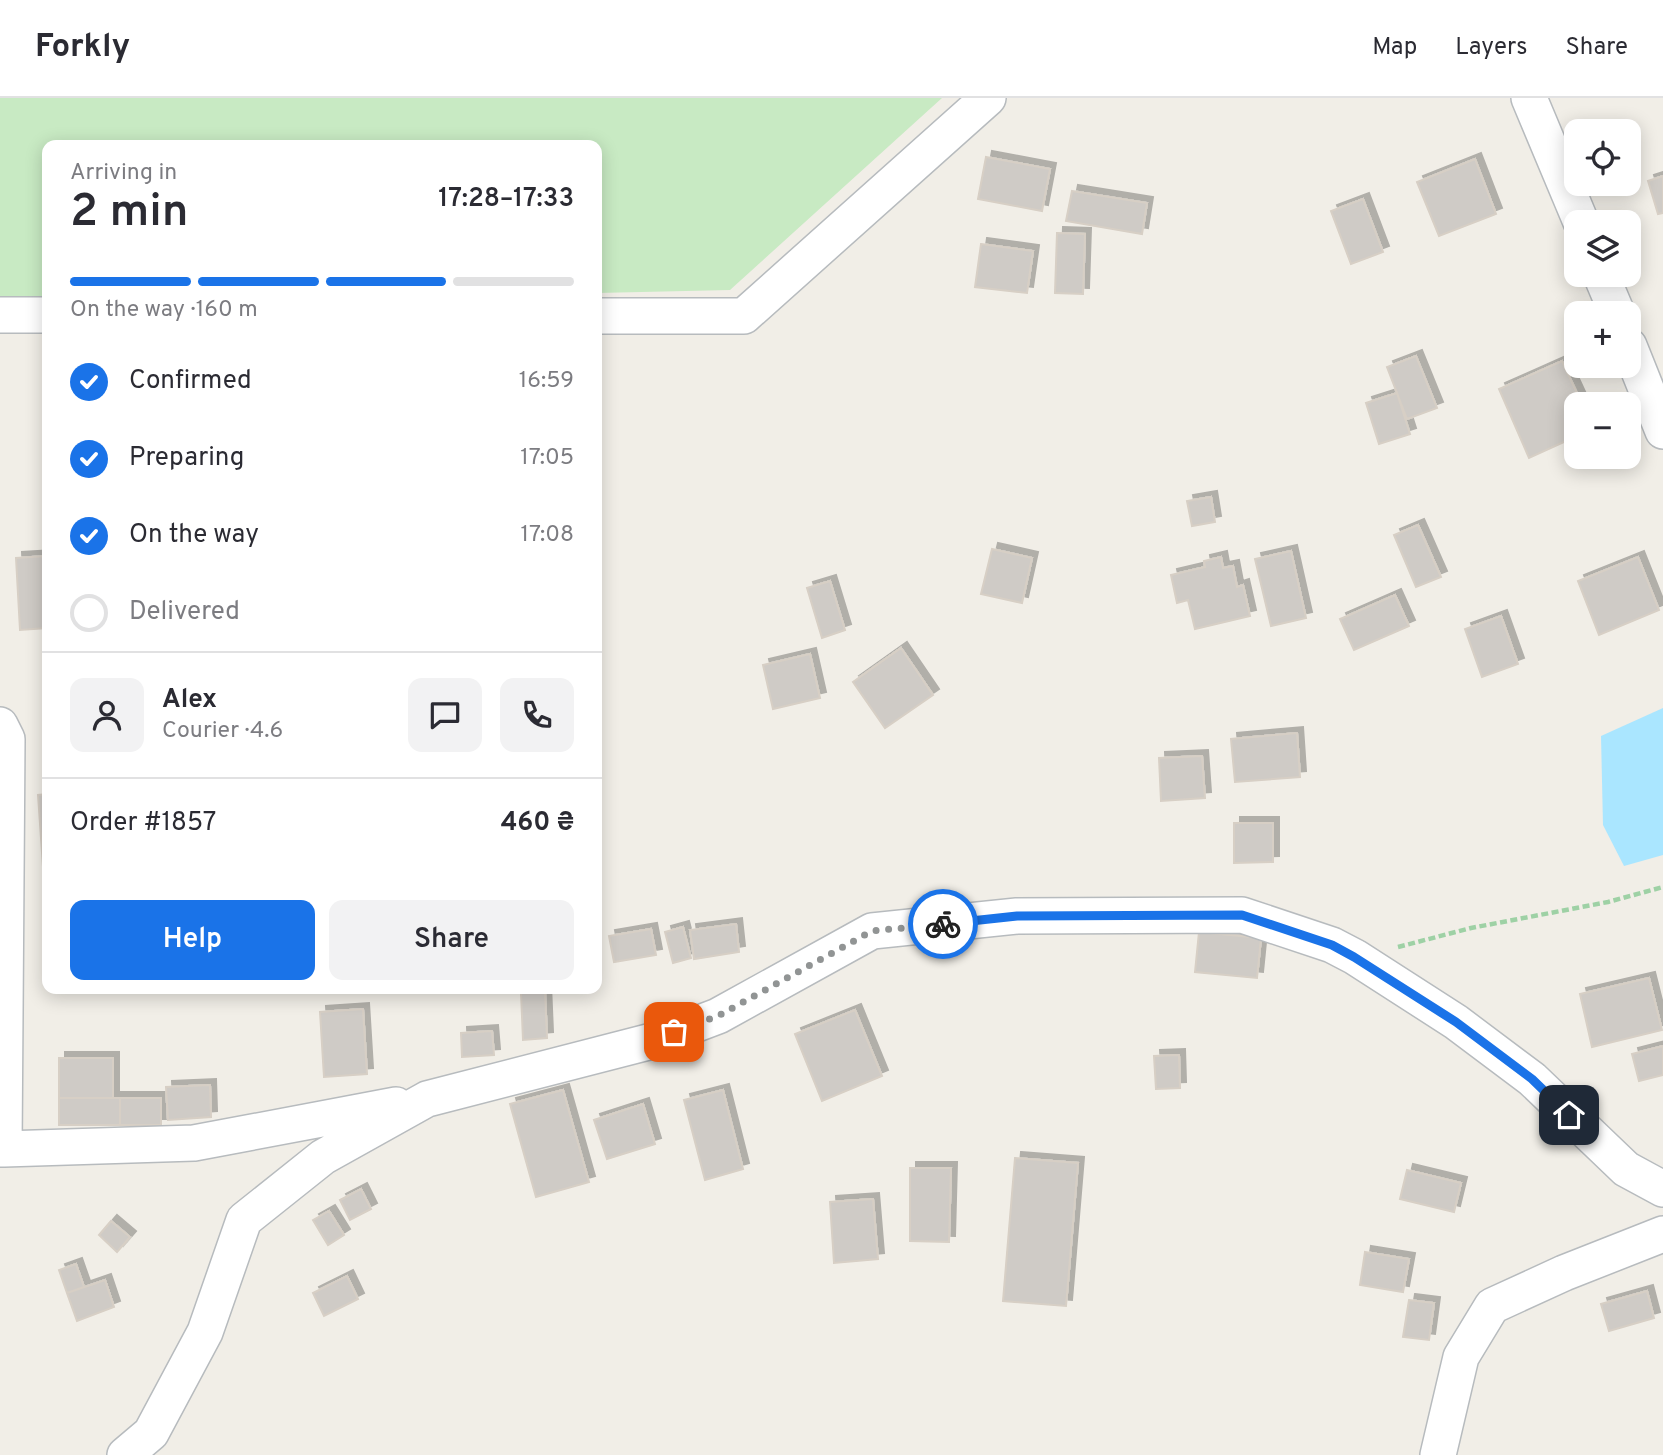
<!DOCTYPE html>
<html lang="en">
<head>
<meta charset="utf-8">
<style>
	body { margin:0; font-family:Overpass,sans-serif; background:#f2f2f3; color:#2b2b33; height:100vh; display:flex; flex-direction:column; font-size:26px; white-space:nowrap }
	* { box-sizing:border-box; margin:0 }
	p { font-size:23px; color:#7c7c81 }
	.icon { flex:none; width:38px; height:38px; fill:none; stroke:currentColor; stroke-width:2; stroke-linecap:round; stroke-linejoin:round }
	.map { position:relative; flex:1; overflow:hidden }
	.panel { position:absolute; left:42px; top:42px; width:560px; height:854px; display:flex; flex-direction:column; background:#fff; border-radius:14px; box-shadow:0 4px 18px #0003 }
	.panel>* { flex:none }
	.fabs { position:absolute; left:1564px; top:21px; display:grid; gap:14px }
	.fabs a { display:grid; place-items:center; width:77px; height:77px; border-radius:14px; background:#fff; box-shadow:0 4px 18px #0003; font-size:35px }
	.pin { position:absolute; display:grid; place-items:center; width:60px; height:60px; color:#fff; margin:-30px; border-radius:14px; box-shadow:0 4px 10px #0006 }
	.courier { position:absolute; display:grid; place-items:center; width:70px; height:70px; margin:-35px; border:5px solid #1a73e8; border-radius:50%; background:#fff; color:#222; box-shadow:0 2px 9px #0007 }
	.head em { font-style:normal; font-weight:600 }
	.head div { display:flex; flex-direction:column-reverse }
	.head { display:flex; align-items:center; justify-content:space-between; height:119px; padding:0 28px }
	h1 { font-size:46px; font-weight:600; line-height:52px }
	.bar { display:grid; grid-template-columns:repeat(4,1fr); gap:10px 7px; align-content:center; height:84px; padding:0 28px }
	.bar i { height:9px; border-radius:5px; background:#e1e1e2 }
	.bar .selected { background:#1a73e8 }
	.bar p { grid-column:span 4 }
	.line { display:flex; align-items:center; gap:18px; padding:0 28px; border-top:2px solid #e1e1e2 }
	.line div { flex:1 }
	.round { display:grid; place-items:center; flex:none; width:74px; height:74px; border-radius:14px; background:#f2f2f3 }
	ol { padding:0 28px; list-style:none }
	li { display:flex; align-items:center; gap:21px; height:77px }
	li p { margin-inline-start:auto }
	li .icon { padding:7px; border-radius:50%; background:#1a73e8; color:#fff; stroke-width:4 }
	li:last-child { color:#7c7c81 }
	li i { width:38px; height:38px; border:4px solid #e1e1e2; border-radius:50% }
	.action { display:flex; gap:14px; margin-top:auto; padding:14px 28px }
	.action a { flex:1; height:80px; border-radius:14px; background:#1a73e8; color:#fff; font-size:28px; font-weight:600; line-height:80px; text-align:center }
	.action a+a { background:#f2f2f3; color:#2b2b33 }
	header { display:flex; align-items:center; gap:42px; box-sizing:border-box; height:98px; padding:0 35px; background:#fff; border-bottom:2px solid #e1e1e2 }
	header strong { font-size:33px }
	nav { display:flex; gap:38px; margin-inline-start:auto; font-size:24px }
	.map>svg:first-child { display:block }
</style>
</head>
<body>
<header>
<strong>Forkly</strong>
<nav><a>Map</a><a>Layers</a><a>Share</a></nav>
</header>
<div class="map">
<svg width="1663" height="1357" viewBox="0 0 1663 1357">
	<defs>
		<filter id="shadow"><feDropShadow dx="6" dy="-6" stdDeviation="0" flood-color="#0004"/></filter>
	</defs>
	<rect width="100%" height="100%" fill="#f1eee7"/>
	<path fill="#c8eac3" d="M0 0H942L730 192 597 195V47H47V203L0 204Z"/>
	<path fill="#aae6ff" d="M1663 610V757L1624 768 1603 727 1601 638Z"/>
	<path fill="#cfcbc6" stroke="#d7cfc5" stroke-width="2" filter="url(#shadow)" d="M986 59 1050 71 1042 113 978 101Z
		M1475 61 1496 116 1439 138 1417 84Z
		M1663 78V115L1658 116 1648 83Z
		M1072 93 1147 105 1142 136 1066 123Z
		M1363 101 1383 154 1351 166 1331 113Z
		M1057 135 1085 136 1083 196 1055 195Z
		M981 146 1033 153 1027 195 975 189Z
		M1416 258 1437 310 1407 321 1387 269Z
		M1562 263 1582 306H1577V338L1529 360 1499 291Z
		M1397 295 1410 336 1379 346 1366 305Z
		M1211 399 1215 424 1192 428 1187 403Z
		M1418 427 1441 479 1416 489 1394 437Z
		M992 451 1032 460 1022 505 981 496Z
		M1291 453 1306 520 1271 528 1255 461Z
		M47 458V530L20 532 16 460Z
		M1221 459 1223 470 1233 468 1237 489 1243 487 1250 518 1195 531 1188 502 1177 505 1171 477 1205 469 1204 463Z
		M1638 459 1659 512 1599 537 1578 483Z
		M830 483 845 532 822 540 807 490Z
		M1395 497 1409 528 1354 552 1340 521Z
		M1501 518 1518 566 1482 579 1465 531Z
		M901 550 933 597 885 630 853 584Z
		M810 556 820 600 773 611 763 567Z
		M1297 635 1300 679 1235 684 1231 641Z
		M1202 658 1205 700 1161 703 1159 660Z
		M47 696V769H43L38 697Z
		M1234 725H1273V764L1234 765Z
		M736 826 739 854 694 861 690 832Z
		M683 829 691 860 673 865 665 834Z
		M651 831 656 857 614 864 609 838Z
		M1199 834 1261 840 1257 880 1195 874Z
		M1649 880 1662 932 1592 949 1580 896Z
		M545 893 547 940 523 942 521 895Z
		M363 911 367 976 324 979 320 914Z
		M855 912 882 978 822 1003 795 936Z
		M492 933 494 957 462 959 461 935Z
		M1663 948V977L1639 983 1632 956Z
		M1179 957 1180 990 1156 991 1154 958Z
		M59 960H113V1000H59Z
		M210 987 211 1019 168 1022 166 989Z
		M563 992 589 1084 536 1099 510 1006Z
		M723 992 743 1071 705 1082 684 1002Z
		M59 1000H120V1027H59Z
		M120 1000H161V1027H120Z
		M643 1006 655 1046 607 1061 594 1022Z
		M1015 1060 1078 1065 1066 1208 1003 1203Z
		M910 1070H951L949 1144 910 1143Z
		M1407 1072 1461 1085 1454 1114 1400 1101Z
		M361 1091 371 1111 350 1122 340 1102Z
		M873 1101 878 1161 834 1165 830 1104Z
		M329 1113 344 1137 328 1147 313 1122Z
		M111 1123 130 1139 117 1154 99 1137Z
		M1365 1154 1409 1161 1403 1194 1360 1187Z
		M76 1166 84 1189 67 1195 59 1172Z
		M347 1178 358 1201 324 1218 313 1195Z
		M105 1182 114 1209 77 1223 67 1195Z
		M1647 1193 1654 1220 1609 1233 1601 1206Z
		M1409 1202 1434 1205 1429 1242 1403 1239Z"/>
	<g fill="none" stroke-linecap="round" stroke-linejoin="round">
		<defs>
			<path id="minor" d="M1529 0 1581 124
				M1601 177 1617 215
				M0 217H47
				M597 218H744L988 0
				M1629 248 1663 333
				M0 627 7 641 4 1051H0
				M4 1051 194 1045 396 1007
				M125 1357 151 1335 205 1234 244 1122 323 1059 427 1001 652 943 718 918 872 833 1017 818 1242 817 1332 847 1355 859 1456 924 1532 981 1626 1071 1663 1091
				M1438 1357 1461 1259 1492 1208 1564 1175 1663 1136"/>
		</defs>
		<use href="#minor" stroke="#b7bbbe" stroke-width="38"/>
		<path stroke="#9ed1a5" stroke-width="4.5" stroke-dasharray="7 3.5" stroke-linecap="butt" d="M1398 849 1471 830 1608 804 1663 789"/>
		<use href="#minor" stroke="#fff" stroke-width="35"/>
	</g>
	<g fill="none" stroke-linecap="round" stroke-linejoin="round">
		<path stroke="#919494" stroke-width="7" stroke-dasharray="0 12.6" d="M674 934 718 918 872 833 943 826"/>
		<path stroke="#1a73e8" stroke-width="9" d="M943 826 1017 818 1242 817 1332 847 1354 859 1456 924 1532 981 1569 1017"/>
	</g>
</svg>
<div class="fabs">
<a><svg class="icon" aria-label="locate" viewBox="0 0 24 24"><circle cx="12" cy="12" r="6"/><path d="M12 2v4M12 18v4M2 12h4M18 12h4"/></svg></a>
<a><svg class="icon" aria-label="layers" viewBox="0 0 24 24"><path d="M12 4l9 5-9 5-9-5zM3 14l9 5 9-5"/></svg></a>
<a>+</a>
<a>−</a>
</div>
<div class="pin" style="left:674px;top:934px;background:#ea580c"><svg class="icon" aria-label="bag" viewBox="0 0 24 24"><path d="M5 8h14l-1 12H6zM9 8a3 3 0 0 1 6 0"/></svg></div>
<div class="pin" style="left:1569px;top:1017px;background:#1f2937"><svg class="icon" aria-label="home" viewBox="0 0 24 24"><path d="M3 11l9-7 9 7M6 9v11h12V9"/></svg></div>
<div class="courier" style="left:943px;top:826px"><svg class="icon" aria-label="bike" viewBox="0 0 24 24"><circle cx="6" cy="16" r="4"/><circle cx="18" cy="16" r="4"/><path d="M6 16l4-8h5l3 8M10 8l3 8H6M13 5h3"/></svg></div>
<section class="panel">
<div class="head"><div><h1>2 min</h1><p>Arriving in</p></div><em>17:28–17:33</em></div>
<div class="bar"><i class="selected"></i><i class="selected"></i><i class="selected"></i><i></i><p>On the way · 160 m</p></div>
<ol>
<li><svg class="icon" aria-label="check" viewBox="0 0 24 24"><path d="M5 12l5 5 9-10"/></svg>Confirmed<p>16:59</p></li>
<li><svg class="icon" aria-label="check" viewBox="0 0 24 24"><path d="M5 12l5 5 9-10"/></svg>Preparing<p>17:05</p></li>
<li><svg class="icon" aria-label="check" viewBox="0 0 24 24"><path d="M5 12l5 5 9-10"/></svg>On the way<p>17:08</p></li>
<li><i></i>Delivered</li>
</ol>
<div class="line" style="height:126px"><a class="round"><svg class="icon" aria-label="person" viewBox="0 0 24 24"><circle cx="12" cy="8" r="4"/><path d="M4 21q1-7 8-7t8 7"/></svg></a><div><b>Alex</b><p>Courier · 4.6</p></div><a class="round"><svg class="icon" aria-label="chat" viewBox="0 0 24 24"><path d="M4 5h16v11H9l-5 4z"/></svg></a><a class="round"><svg class="icon" aria-label="phone" viewBox="0 0 24 24"><path d="M5 4h4l2 5-3 2q2 4 5 5l2-3 5 2v4C11 20 4 13 5 4z"/></svg></a></div>
<div class="line" style="height:91px"><div>Order #1857</div><b>460 ₴</b></div>
<div class="action"><a>Help</a><a>Share</a></div>
</section>
</div>
</body>
</html>
